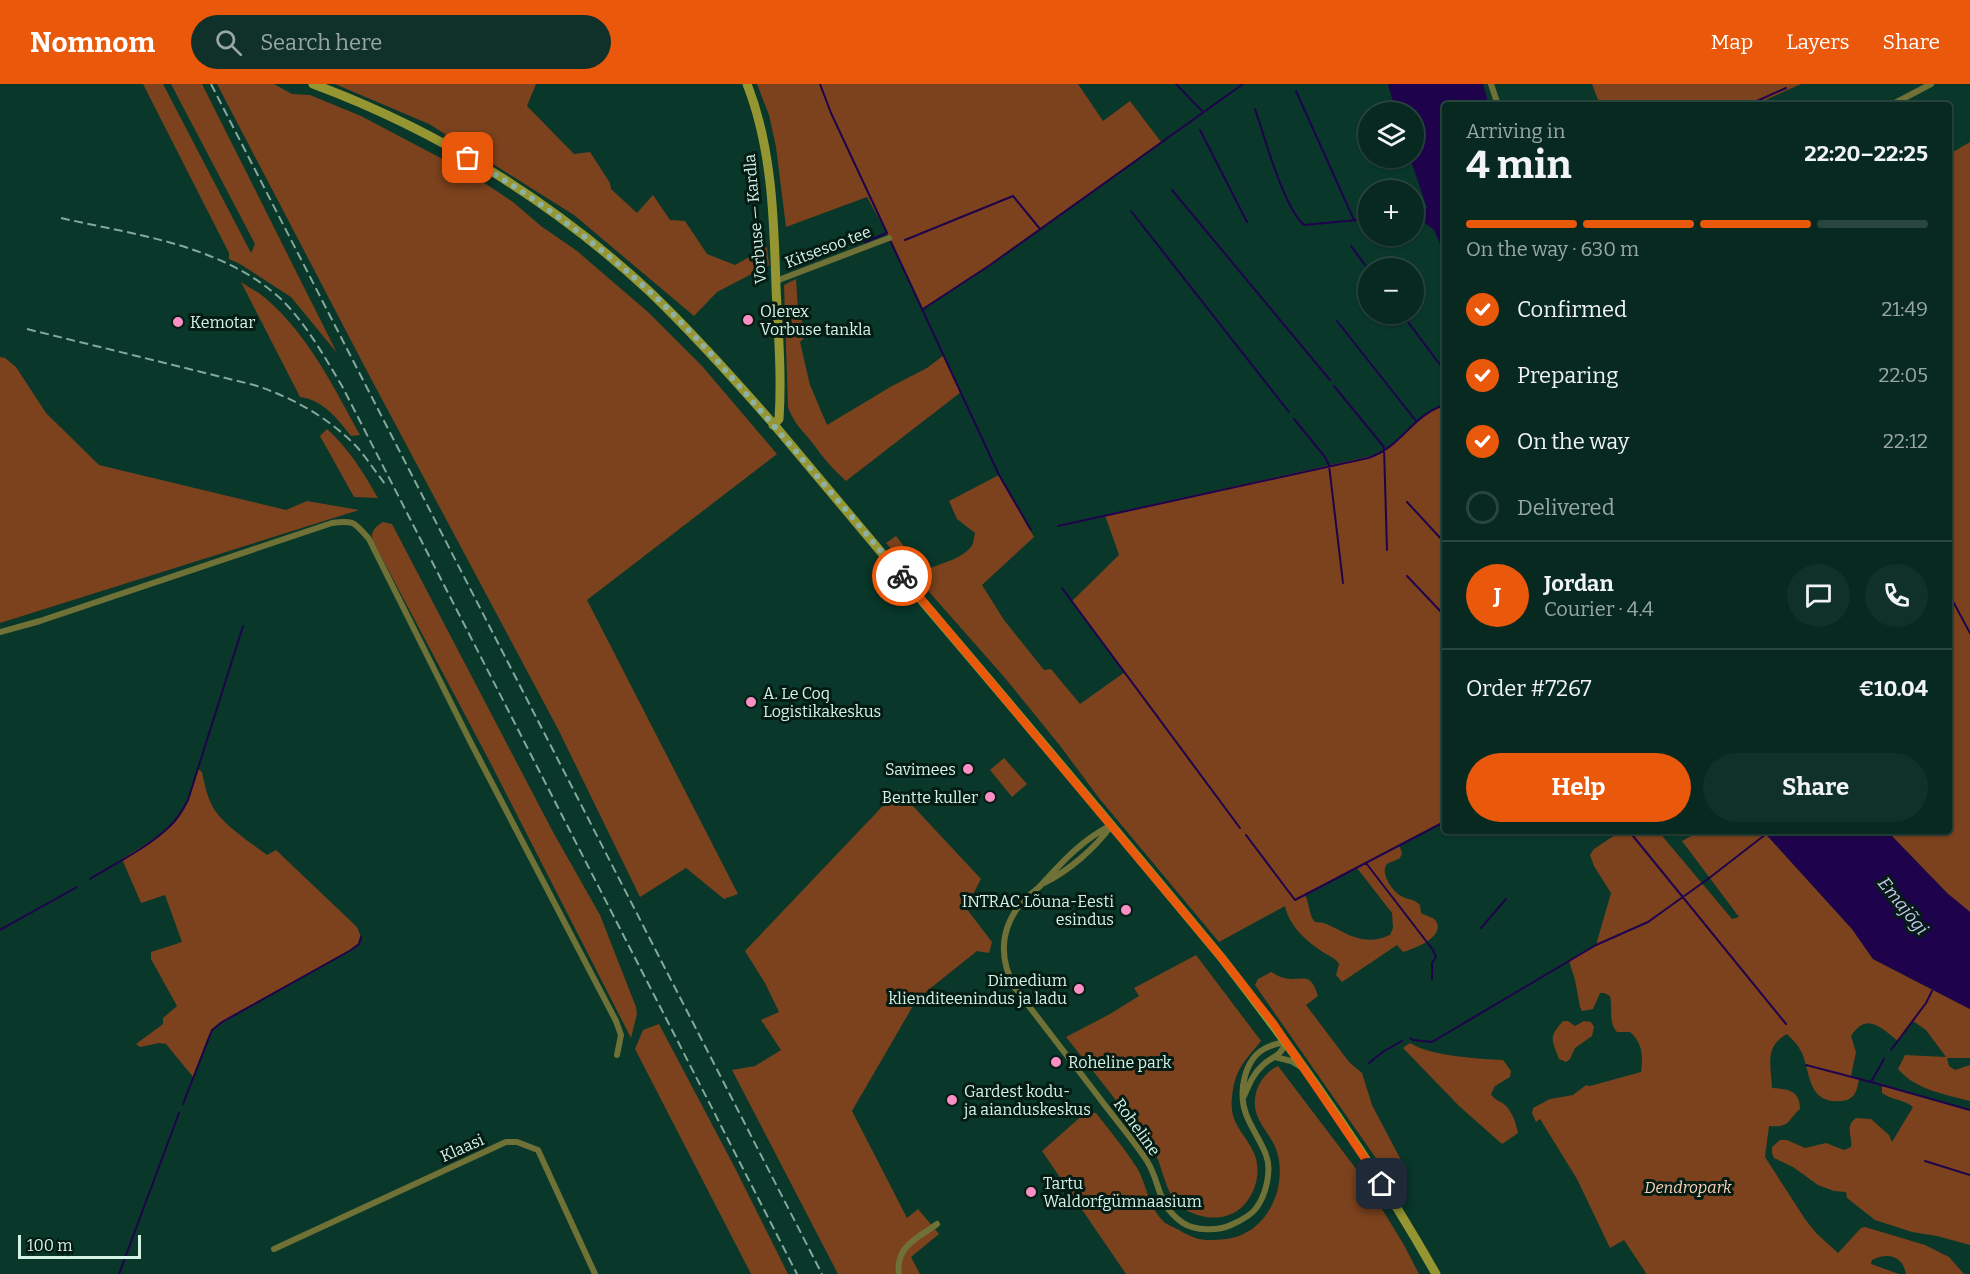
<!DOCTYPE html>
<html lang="en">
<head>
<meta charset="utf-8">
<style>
	body { margin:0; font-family:Bitter,serif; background:#103129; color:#f1f3f6; height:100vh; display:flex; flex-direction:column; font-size:22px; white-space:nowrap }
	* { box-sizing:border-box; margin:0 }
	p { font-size:20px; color:#98a6a5 }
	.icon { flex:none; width:33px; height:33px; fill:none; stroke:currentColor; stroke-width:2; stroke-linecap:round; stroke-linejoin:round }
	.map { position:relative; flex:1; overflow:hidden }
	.panel { position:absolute; left:1442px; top:18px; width:510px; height:732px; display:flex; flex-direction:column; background:#072920; border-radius:6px; box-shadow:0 2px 4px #0004,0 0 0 2px #28453e }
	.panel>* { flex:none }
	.fabs { position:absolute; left:1358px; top:18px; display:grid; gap:12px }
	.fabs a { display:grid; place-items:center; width:66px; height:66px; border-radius:50%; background:#072920; box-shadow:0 2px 4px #0004,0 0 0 2px #28453e; font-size:30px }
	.scale { position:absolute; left:18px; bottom:15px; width:123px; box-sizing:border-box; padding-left:6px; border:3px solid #d6f2e7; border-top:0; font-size:16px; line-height:21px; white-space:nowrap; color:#d6f2e7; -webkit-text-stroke:4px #041c14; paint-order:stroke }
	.pin { position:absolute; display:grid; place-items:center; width:51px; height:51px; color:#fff; margin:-26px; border-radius:12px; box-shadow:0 3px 9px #0006 }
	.courier { position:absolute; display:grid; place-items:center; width:60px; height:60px; margin:-30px; border:4px solid #ea580c; border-radius:50%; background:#fff; color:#222; box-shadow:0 2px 8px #0007 }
	.head em { font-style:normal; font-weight:700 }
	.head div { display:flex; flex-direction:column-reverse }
	.head { display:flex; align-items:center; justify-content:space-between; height:102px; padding:0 24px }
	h1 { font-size:39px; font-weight:700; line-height:45px }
	.bar { display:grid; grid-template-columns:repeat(4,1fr); gap:9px 6px; align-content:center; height:72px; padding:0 24px }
	.bar i { height:8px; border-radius:4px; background:#28453e }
	.bar .active { background:#ea580c }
	.bar p { grid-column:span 4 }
	.line { display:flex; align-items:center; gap:15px; padding:0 24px; border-top:2px solid #28453e }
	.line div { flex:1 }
	.round { display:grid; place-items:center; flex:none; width:63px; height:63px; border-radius:32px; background:#103129 }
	ol { padding:0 24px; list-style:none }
	li { display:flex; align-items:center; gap:18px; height:66px }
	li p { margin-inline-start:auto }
	li .icon { padding:6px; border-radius:50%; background:#ea580c; color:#fff; stroke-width:4 }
	li:last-child { color:#98a6a5 }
	li i { width:33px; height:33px; border:3px solid #28453e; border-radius:50% }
	.button { display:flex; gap:12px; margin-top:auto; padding:12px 24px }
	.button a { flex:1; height:69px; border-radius:36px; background:#ea580c; color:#fff; font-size:24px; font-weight:700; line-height:69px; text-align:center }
	.button a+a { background:#103129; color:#f1f3f6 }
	header { display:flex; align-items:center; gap:36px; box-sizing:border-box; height:84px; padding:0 30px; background:#ea580c; color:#fff }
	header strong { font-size:28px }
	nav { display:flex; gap:33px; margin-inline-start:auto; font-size:21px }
	.search { width:420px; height:54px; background:#103129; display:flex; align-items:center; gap:15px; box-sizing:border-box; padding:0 21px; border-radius:33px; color:#98a6a5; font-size:22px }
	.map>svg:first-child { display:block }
</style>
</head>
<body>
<header>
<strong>Nomnom</strong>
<div class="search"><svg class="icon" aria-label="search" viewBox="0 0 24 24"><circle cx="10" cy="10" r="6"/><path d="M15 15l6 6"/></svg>Search here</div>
<nav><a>Map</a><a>Layers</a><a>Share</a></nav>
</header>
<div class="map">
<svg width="1970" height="1190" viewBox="0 0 1970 1190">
	<rect width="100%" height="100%" fill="#09372a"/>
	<path fill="#7c421d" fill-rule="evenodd" d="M143 0H163L251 169 255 160 171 0H202L337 269 291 213 240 180 229 175V169Z
		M217 0H274L292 10 310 11 361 32 471 90 513 118 541 142 577 167 648 228 702 282 777 370 587 516 738 810 724 815 686 784 640 813 558 645 368 289Z
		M335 0H536L527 22 574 70 590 68 610 99 611 105 637 129 653 111 670 136 685 137 707 170 735 181 767 163 769 181 717 208 694 232 574 131 429 40Z
		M757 0H1078L1103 37 1130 17 1161 58 991 181 923 225 887 149 867 113 786 143 776 63 769 31Z
		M1592 0H1801L1754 21H1600Z
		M1970 58V828L1947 809 1887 747H1948V71Z
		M796 195 798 227 807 251 800 258 810 301 827 341 892 302 927 284 944 271 961 308 846 397C834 386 824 375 814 361 803 346 795 342 788 323L784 201Z
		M241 198C248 203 257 207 264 213 308 250 333 302 360 351L351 352C337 334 323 316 300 313Z
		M0 273 5 274 16 283 46 329 99 381 286 426 307 417 359 426 0 539Z
		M1444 321V738L1399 761 1402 769 1400 774C1397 776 1390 778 1387 780 1379 789 1394 810 1403 813 1410 816 1414 815 1420 821L1421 829C1426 832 1435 833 1437 839 1443 854 1413 865 1403 868L1397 861 1342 898 1336 891 1339 880C1334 872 1327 872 1320 866 1304 855 1289 841 1285 822L1219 858 1099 714 1061 663 1005 594 886 459 896 452 923 487C938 480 960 476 971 463 974 459 974 453 975 449L957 435 949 417 999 391 1034 453 982 501 1004 536 1044 586 1051 585 1080 620 1125 588 1072 517 1119 471 1105 431 1380 370C1405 354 1414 332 1444 321ZM1357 784 1392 829 1393 844 1390 851C1371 860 1355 855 1337 845 1328 841 1325 838 1315 838 1308 830 1310 820 1305 811Z
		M327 345C349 365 363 388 378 414L354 413 320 352Z
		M383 438 392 440 553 748 600 831 636 923 637 930 631 954 491 680 373 457C370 448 375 443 383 438Z
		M1004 674 1027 700 1012 713 990 686Z
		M198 685 202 688C205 702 208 717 216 728 229 745 250 758 267 771L276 766 357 843 361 853 359 860 351 866 222 938 212 946 208 953 193 993 166 960 159 959 140 963 136 960 163 940V934L177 922 151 875V868L182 858 165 811 141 819 122 775C147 759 175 745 188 717 192 707 194 695 198 685Z
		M898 706 981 795 966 824 992 858 989 869 977 867 917 915 852 1027 907 1134 918 1125 939 1150 911 1173 920 1190H838L732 986 755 982 781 966 761 936 779 928 765 899 745 867Z
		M1616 747H1658L1732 835 1739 833 1682 757 1691 752V747H1763L1852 845 1873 875 1970 925V974H1947L1949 982 1955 986 1970 981V1017C1944 1010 1916 1006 1898 985L1905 971 1946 973 1926 946 1913 937 1898 957C1881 944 1867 927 1851 952L1856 968 1851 992 1859 995C1857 1007 1855 1016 1841 1017 1808 1020 1811 991 1802 969 1798 961 1793 956 1787 950 1764 963 1771 981 1772 1004 1788 1005 1800 1006 1800 1025 1787 1036 1791 1044 1769 1042L1765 1073 1805 1135 1816 1149 1838 1169 1861 1144 1865 1143 1925 1161 1949 1173 1964 1190H1906C1903 1172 1888 1168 1872 1176L1871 1180 1899 1190H1645L1646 1189 1624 1156 1610 1164 1577 1095 1540 1035 1536 1038 1532 1029 1533 1024 1550 1015 1573 1011 1586 1001 1590 1002 1641 988C1643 973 1643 959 1630 948H1617C1608 938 1613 925 1610 912L1604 909H1600L1593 925 1582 927 1580 923 1575 896 1569 877 1596 861 1611 809 1594 782 1590 771 1594 765 1615 751Z
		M1196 871 1261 957C1244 978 1235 985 1232 1013 1229 1039 1243 1047 1253 1067 1262 1084 1257 1108 1243 1122 1233 1132 1220 1135 1206 1133 1194 1131 1181 1125 1174 1116 1164 1101 1162 1081 1153 1065 1147 1054 1137 1043 1128 1032 1108 1006 1087 979 1066 953L1110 930 1139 912 1134 904Z
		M1271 888C1276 890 1279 893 1284 894 1303 898 1310 886 1318 912L1306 921 1349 978 1362 989 1372 1021 1401 1076 1385 1087 1255 901 1258 895Z
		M1563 937H1568L1575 942 1584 937 1591 938 1594 943 1592 952 1575 964 1570 975 1566 978 1559 975C1552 955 1548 954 1563 937Z
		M659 940 735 1084 788 1190H751L635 965 643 946Z
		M1410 959C1430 972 1479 975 1503 976L1511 987 1510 993 1495 1002 1491 1010C1495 1017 1500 1016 1506 1022 1513 1029 1516 1040 1518 1049L1502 1060 1459 1022 1403 964Z
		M1278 982 1363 1094 1404 1161 1419 1190H1126L1042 1067 1085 1029H1096C1110 1047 1125 1065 1137 1084 1147 1101 1148 1122 1163 1137 1167 1141 1174 1143 1179 1146 1197 1157 1205 1157 1226 1155 1266 1150 1288 1105 1277 1068 1273 1053 1257 1040 1255 1023 1253 1006 1263 989 1278 982Z
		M1882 1001 1970 1026V1161L1937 1152 1912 1148 1875 1136 1847 1114 1846 1108 1834 1107 1818 1101 1793 1083 1774 1074 1772 1069V1063L1780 1056H1787L1805 1064 1826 1059 1844 1066 1851 1063C1853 1052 1844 1043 1856 1034L1871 1035 1889 1051 1892 1058 1913 1023C1905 1016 1892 1016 1882 1009Z"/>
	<path fill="#1e034c" d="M1388 0H1483L1489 21H1444V169L1434 146 1420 135 1419 128 1427 124 1410 74H1413V28H1396Z
		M1763 747H1887L1947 809 1970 828V925L1873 875 1852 845Z"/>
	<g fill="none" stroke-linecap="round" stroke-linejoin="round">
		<path stroke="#1e034c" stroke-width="2" d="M820 0 831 29 887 149 865 158
			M1176 0 1203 28
			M1296 7 1354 136
			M1748 21 1786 4
			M1255 25C1265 54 1283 122 1304 141L1368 135
			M1200 46 1247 138
			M1172 106 1330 296
			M1131 127 1289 328
			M1413 132 1422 131
			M905 156 1013 112 1040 145
			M891 158 999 391 1031 446
			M1351 162 1368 185
			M923 225 990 181 1243 0
			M1402 230 1444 286
			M1337 237 1416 337
			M1334 302 1384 363 1387 466
			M1294 335 1325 373 1329 381 1343 499
			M1407 418 1444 458
			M1058 442 1368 374C1402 363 1410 333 1444 321
			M1407 492 1444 531
			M1062 504 1240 744
			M1948 508 1970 549
			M1629 747 1786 940
			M1246 751 1295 816 1444 738
			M1366 779 1433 866 1436 873 1432 879V896
			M90 795C116 779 147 764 169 743 177 736 183 726 188 716L243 542
			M1481 844 1506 815
			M0 846 77 803
			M1410 954 1413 956 1432 958 1596 861 1648 838 1708 795 1766 750
			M1891 966 1926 919 1932 907
			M1369 979 1384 967 1402 957
			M1806 981 1871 998 1884 975
			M1871 998 1970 1026
			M183 1020 212 946 222 938 351 866 359 860 361 853
			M1925 1077 1970 1091
			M119 1190 179 1029"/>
		<path stroke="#707136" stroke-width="6" d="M1491 0 1498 21
			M1891 21 1931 0
			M776 197 889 154
			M0 548 40 537 332 439C354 436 354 438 369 455L472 661 616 937 621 951 617 971
			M1112 741C1084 754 1063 777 1042 800 1035 808 1025 813 1019 822 999 848 1000 877 1015 904 1043 940 1070 976 1098 1012 1114 1034 1133 1055 1147 1077 1162 1101 1155 1119 1183 1139 1195 1147 1218 1147 1231 1141 1240 1137 1252 1131 1257 1123 1266 1110 1272 1086 1266 1071 1261 1057 1251 1044 1246 1030 1238 1008 1244 973 1268 963 1274 960 1280 959 1286 958
			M1044 799C1070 786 1095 764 1111 742
			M1275 973 1291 977 1301 983
			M1244 1012C1249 1001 1253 990 1262 982 1273 971 1280 974 1286 958
			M274 1165 506 1058H517L538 1066 595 1190
			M899 1190C895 1162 918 1154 937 1140"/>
		<path stroke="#959531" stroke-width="9" d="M313 0C437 46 552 117 649 207 694 250 735 296 776 343 822 397 867 451 912 505 1016 627 1119 750 1221 873 1300 974 1373 1079 1436 1190
			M747 0C772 63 774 135 776 203 778 247 782 291 779 335L773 341"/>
		<path stroke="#85a89c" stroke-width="2" stroke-dasharray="9 4.5" stroke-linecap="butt" d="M211 0 822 1190
			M61 134C136 151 223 161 282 216 307 241 324 272 342 302L797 1190
			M27 245 254 301C292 313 329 334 357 363 367 375 376 388 385 400"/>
	</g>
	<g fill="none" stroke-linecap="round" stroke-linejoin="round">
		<path stroke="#8eb1a5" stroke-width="6" stroke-dasharray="0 10.8" d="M468 74C532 111 593 156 648 206 688 243 724 284 760 326 808 381 855 437 902 492"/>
		<path stroke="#ea580c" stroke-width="8" d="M902 492 1221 873 1273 939 1382 1100"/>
	</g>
	<g fill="#fb8fc5" stroke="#041c14" stroke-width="2">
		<circle cx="748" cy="236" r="6"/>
		<circle cx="178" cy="238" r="6"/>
		<circle cx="751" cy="618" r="6"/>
		<circle cx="968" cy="685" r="6"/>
		<circle cx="990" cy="713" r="6"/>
		<circle cx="1126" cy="826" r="6"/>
		<circle cx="1079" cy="905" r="6"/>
		<circle cx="1056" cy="978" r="6"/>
		<circle cx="952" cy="1016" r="6"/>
		<circle cx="1031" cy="1108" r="6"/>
	</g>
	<g text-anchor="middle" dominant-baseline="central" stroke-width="6" stroke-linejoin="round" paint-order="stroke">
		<g font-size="16" fill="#d6f2e7" stroke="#041c14">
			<text transform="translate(755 135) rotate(-95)">Vorbuse — Kardla</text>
			<text transform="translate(828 163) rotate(-21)">Kitsesoo tee</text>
			<text transform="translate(1137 1043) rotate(54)">Roheline</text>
			<text transform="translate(462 1064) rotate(-24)">Klaasi</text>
		</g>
		<g font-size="16" fill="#d6f2e7" stroke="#041c14" text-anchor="start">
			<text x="760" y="227">Olerex<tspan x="760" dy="18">Vorbuse tankla</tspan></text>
			<text x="190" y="238">Kemotar</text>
			<text x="763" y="609">A. Le Coq<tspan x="763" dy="18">Logistikakeskus</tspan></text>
			<text x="956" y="685" text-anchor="end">Savimees</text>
			<text x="978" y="713" text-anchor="end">Bentte kuller</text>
			<text x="1114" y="817" text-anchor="end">INTRAC Lõuna-Eesti<tspan x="1114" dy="18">esindus</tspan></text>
			<text x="1067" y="896" text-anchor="end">Dimedium<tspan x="1067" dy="18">klienditeenindus ja ladu</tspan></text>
			<text x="1068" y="978">Roheline park</text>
			<text x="964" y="1007">Gardest kodu-<tspan x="964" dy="18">ja aianduskeskus</tspan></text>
			<text x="1043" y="1099">Tartu<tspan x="1043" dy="18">Waldorfgümnaasium</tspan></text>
		</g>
		<g font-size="16" font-style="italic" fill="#fcd0b8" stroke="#041c14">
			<text x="1688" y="1103">Dendropark</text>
		</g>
		<g font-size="18" font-style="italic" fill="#cbc7f2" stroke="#041c14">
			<text transform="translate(1903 822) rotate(51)">Emajõgi</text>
		</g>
	</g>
</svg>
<div class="fabs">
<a><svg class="icon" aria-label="layers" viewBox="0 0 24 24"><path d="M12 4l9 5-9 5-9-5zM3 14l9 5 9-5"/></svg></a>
<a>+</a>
<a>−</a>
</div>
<div class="scale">100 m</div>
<div class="pin" style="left:468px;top:74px;background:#ea580c"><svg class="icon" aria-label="bag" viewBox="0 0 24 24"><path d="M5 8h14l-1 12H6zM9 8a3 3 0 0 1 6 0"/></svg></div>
<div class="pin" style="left:1382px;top:1100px;background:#1f2937"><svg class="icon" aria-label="home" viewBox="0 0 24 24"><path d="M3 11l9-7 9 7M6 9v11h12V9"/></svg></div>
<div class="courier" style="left:902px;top:492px"><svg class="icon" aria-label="bike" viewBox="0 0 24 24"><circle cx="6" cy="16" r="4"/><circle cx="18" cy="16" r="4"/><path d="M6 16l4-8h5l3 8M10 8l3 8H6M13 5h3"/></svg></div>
<section class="panel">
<div class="head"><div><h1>4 min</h1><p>Arriving in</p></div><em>22:20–22:25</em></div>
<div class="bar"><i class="active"></i><i class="active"></i><i class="active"></i><i></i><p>On the way · 630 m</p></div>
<ol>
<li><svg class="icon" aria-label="check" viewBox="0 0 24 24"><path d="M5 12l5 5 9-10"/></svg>Confirmed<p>21:49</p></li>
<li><svg class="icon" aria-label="check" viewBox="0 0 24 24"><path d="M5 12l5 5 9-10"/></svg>Preparing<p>22:05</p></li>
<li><svg class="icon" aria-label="check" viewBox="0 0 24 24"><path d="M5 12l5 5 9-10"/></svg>On the way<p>22:12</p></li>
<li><i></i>Delivered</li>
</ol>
<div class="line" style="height:108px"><b class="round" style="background:#ea580c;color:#fff">J</b><div><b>Jordan</b><p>Courier · 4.4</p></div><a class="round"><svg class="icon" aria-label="chat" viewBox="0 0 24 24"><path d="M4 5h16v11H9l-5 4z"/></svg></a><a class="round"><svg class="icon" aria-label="phone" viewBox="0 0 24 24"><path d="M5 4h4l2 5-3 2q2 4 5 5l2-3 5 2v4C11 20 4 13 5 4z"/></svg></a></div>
<div class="line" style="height:78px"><div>Order #7267</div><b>€10.04</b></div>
<div class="button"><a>Help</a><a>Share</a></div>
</section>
</div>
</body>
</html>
